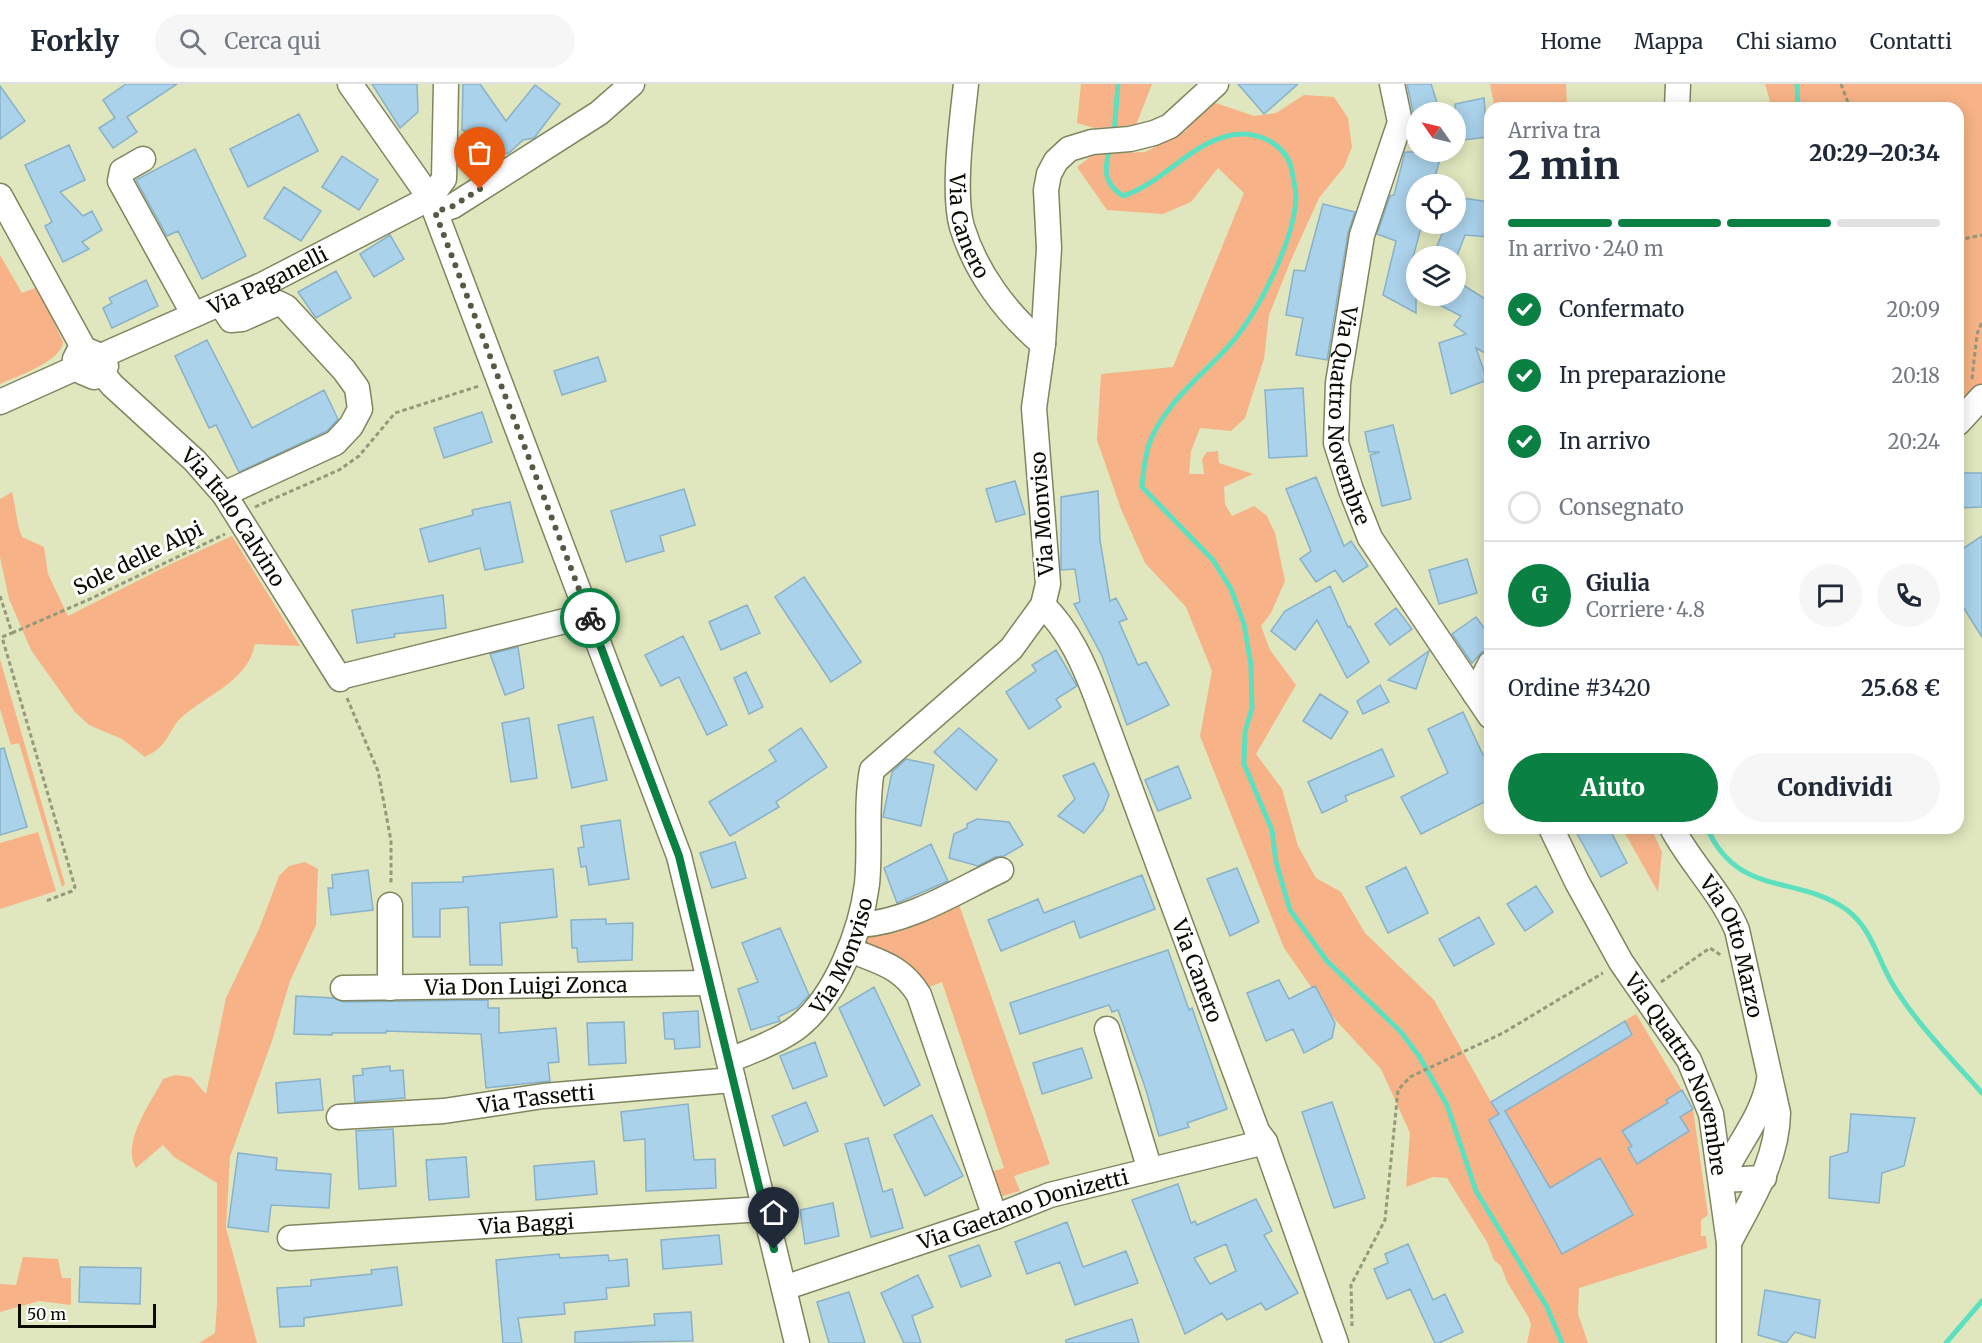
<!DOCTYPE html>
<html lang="it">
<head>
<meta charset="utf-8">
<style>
	body { margin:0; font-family:Merriweather,serif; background:#f6f6f7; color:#1f2937; height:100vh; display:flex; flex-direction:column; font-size:22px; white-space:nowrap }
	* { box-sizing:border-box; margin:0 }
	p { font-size:20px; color:#747a83 }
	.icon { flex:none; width:33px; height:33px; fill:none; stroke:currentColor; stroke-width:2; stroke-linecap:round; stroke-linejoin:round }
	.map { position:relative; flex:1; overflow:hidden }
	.drawer { position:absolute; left:1484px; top:18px; width:480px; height:732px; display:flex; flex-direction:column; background:#fff; border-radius:18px; box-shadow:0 3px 15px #0003 }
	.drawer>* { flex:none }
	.needle { width:39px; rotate:304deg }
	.tools { position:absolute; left:1406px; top:18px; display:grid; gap:12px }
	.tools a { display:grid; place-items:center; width:60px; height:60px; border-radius:50%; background:#fff; box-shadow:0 3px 15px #0003; font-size:30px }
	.scale { position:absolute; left:18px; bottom:15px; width:138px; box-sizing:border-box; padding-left:6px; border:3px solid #0b0d02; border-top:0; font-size:16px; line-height:21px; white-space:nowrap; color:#0b0d02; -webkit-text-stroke:4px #fff; paint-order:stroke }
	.pin { position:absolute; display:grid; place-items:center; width:51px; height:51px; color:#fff; margin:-62px -26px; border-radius:50% 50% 50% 0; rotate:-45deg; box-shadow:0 0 6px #0007 }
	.pin .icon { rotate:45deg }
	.courier { position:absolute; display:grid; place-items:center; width:60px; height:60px; margin:-30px; border:4px solid #0b8043; border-radius:50%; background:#fff; color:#222; box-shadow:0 2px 8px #0007 }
	.head em { font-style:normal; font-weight:800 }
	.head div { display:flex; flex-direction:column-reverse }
	.head { display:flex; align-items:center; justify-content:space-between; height:102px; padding:0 24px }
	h1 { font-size:39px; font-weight:800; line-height:45px }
	.bar { display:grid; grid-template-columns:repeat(4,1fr); gap:9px 6px; align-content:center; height:72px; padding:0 24px }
	.bar i { height:8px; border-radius:4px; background:#e0e1e3 }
	.bar .active { background:#0b8043 }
	.bar p { grid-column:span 4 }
	.line { display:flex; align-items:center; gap:15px; padding:0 24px; border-top:2px solid #e0e1e3 }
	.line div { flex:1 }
	.round { display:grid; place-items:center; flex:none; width:63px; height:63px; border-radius:32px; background:#f6f6f7 }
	ol { padding:0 24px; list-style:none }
	li { display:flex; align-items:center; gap:18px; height:66px }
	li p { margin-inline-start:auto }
	li .icon { padding:6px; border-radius:50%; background:#0b8043; color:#fff; stroke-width:4 }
	li:last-child { color:#747a83 }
	li i { width:33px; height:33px; border:3px solid #e0e1e3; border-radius:50% }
	.cta { display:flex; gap:12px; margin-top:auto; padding:12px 24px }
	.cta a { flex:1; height:69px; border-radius:36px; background:#0b8043; color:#fff; font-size:24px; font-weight:800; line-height:69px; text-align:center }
	.cta a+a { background:#f6f6f7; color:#1f2937 }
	header { display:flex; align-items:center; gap:36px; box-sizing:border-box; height:84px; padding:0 30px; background:#fff; border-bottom:2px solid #e0e1e3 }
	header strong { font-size:28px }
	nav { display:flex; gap:33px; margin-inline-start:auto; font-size:21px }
	.search { width:420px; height:54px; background:#f6f6f7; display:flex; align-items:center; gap:15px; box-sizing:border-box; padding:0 21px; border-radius:33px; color:#747a83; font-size:22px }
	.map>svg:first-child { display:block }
</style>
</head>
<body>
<header>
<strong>Forkly</strong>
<div class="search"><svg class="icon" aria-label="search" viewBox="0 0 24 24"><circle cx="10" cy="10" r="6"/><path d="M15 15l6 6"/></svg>Cerca qui</div>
<nav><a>Home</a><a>Mappa</a><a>Chi siamo</a><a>Contatti</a></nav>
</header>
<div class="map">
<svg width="1982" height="1259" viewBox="0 0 1982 1259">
	<rect width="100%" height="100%" fill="#e0e6bd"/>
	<path fill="#f7b387" d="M1081 0H1152L1136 41 1094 44 1077 39Z
		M1490 0H1566L1567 24H1495Z
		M1765 0H1982V302L1958 329V24H1772Z
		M1304 11 1334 13 1348 34 1352 63 1344 83 1319 114 1291 176 1269 231 1264 275 1245 334 1231 347 1200 344 1191 367 1189 390H1204L1202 375 1207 368 1218 367 1219 379 1253 390 1224 403 1225 420 1232 432 1254 422 1267 432 1275 449 1285 497 1271 529 1261 542 1270 566 1296 601 1256 670 1282 705 1298 762 1316 794 1341 808 1365 849 1434 916 1491 1018 1636 930 1693 1025 1708 1131 1701 1136V1152H1706L1707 1164 1579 1204 1578 1230 1588 1259H1527L1531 1241 1529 1234 1507 1198 1501 1182 1494 1176 1487 1158 1447 1094 1433 1093 1406 1103 1410 1049 1381 985 1330 930 1284 864 1200 652 1212 587 1186 523 1145 479 1121 425 1097 356 1101 290 1173 283 1244 109 1218 84 1191 118 1163 130 1107 126 1077 83 1090 73 1099 70 1145 68 1186 47 1207 16 1254 32 1276 29Z
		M0 171 22 209 38 203 63 258C61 278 17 292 0 300Z
		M12 408C16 424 16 438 22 453L44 463 48 490 68 532 173 479 232 452 300 562 255 560C248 597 208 610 182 633 172 641 169 655 160 663 156 667 150 670 145 673L122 655 89 641 75 628 31 566 9 515 0 473V415Z
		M0 575 65 800 62 803 19 659 11 661 0 625Z
		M1622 744H1651L1662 768 1658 808Z
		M38 748 56 807 0 825V759Z
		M305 778 318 785 316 841 290 897 272 957 230 1073 226 1144 257 1259H199L215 1249 217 1221V1099L174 1073 163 1061 136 1084C121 1058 151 1019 163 995L175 991 191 993 206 1010 226 914 259 845 279 792 289 782Z
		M956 812 1050 1080 1014 1092 1020 1107 1003 1112 993 1107 987 1089 1004 1084 942 898 924 905C912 876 895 874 868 865L866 852Z
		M23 1173 58 1175 62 1194H71V1221L39 1217 0 1228V1200L16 1201Z"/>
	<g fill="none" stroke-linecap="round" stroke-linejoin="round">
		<path stroke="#5de0c0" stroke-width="5" d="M1797 0 1798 24
			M1114 49 1118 0
			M1110 64C1104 85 1103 99 1123 112 1165 99 1196 51 1242 50 1265 50 1288 64 1292 87 1293 95 1296 105 1296 114 1294 155 1263 218 1238 251 1218 277 1190 297 1170 324 1148 352 1145 368 1142 403L1213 476 1231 505 1244 540 1251 581 1252 624 1245 648 1244 680 1272 746 1276 778 1290 826 1327 877 1401 948 1419 972 1447 1021 1476 1107 1547 1223 1562 1259
			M1707 744C1738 814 1797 790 1847 826 1872 845 1877 874 1892 899 1914 937 1952 975 1982 1009
			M1946 1259 1982 1217"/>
	</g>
	<path fill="#aad2ea" stroke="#89b1c8" stroke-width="1.5" fill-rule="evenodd" d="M126 0H177L127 33 137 48 113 64 99 44 115 34 103 16Z
		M372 0H417L418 28 400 44Z
		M463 0H480L506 37 535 1 560 20 534 54 523 56 509 69 503 70 478 44 474 50 462 46Z
		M1238 0H1298L1264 30Z
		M1407 0H1431L1440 28H1413Z
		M0 2 25 37 0 55Z
		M1484 14 1487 53 1455 57V20Z
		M299 30 318 67 248 103 230 65Z
		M69 61 85 96 60 108 83 132 92 127 102 146 82 158 89 165 63 178 45 142 52 138 25 81Z
		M195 65 246 172 202 195 178 147 167 152 136 96Z
		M1405 68H1442L1433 100H1416V140H1422L1408 192 1416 195V229L1383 211 1396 157 1377 150 1390 112 1394 111Z
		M342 72 378 96 359 126 322 103Z
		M284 103 321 127 301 157 264 134Z
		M1455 113 1490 118V153L1465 151 1457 172H1433L1446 140H1455Z
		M1323 120 1355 128 1348 149 1327 276 1296 271 1303 234 1286 231 1294 186 1305 187Z
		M390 151 404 175 374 193 360 170Z
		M336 187 351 214 316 234 298 208Z
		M146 196 158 222 112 244 103 224 112 219 109 214Z
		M1455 196 1490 218V272L1476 264 1487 296 1451 310 1439 259 1466 250 1454 241 1461 232 1422 212H1455Z
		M207 256 252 344 324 306 338 335 327 347 239 388 216 341 209 344 175 272Z
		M598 273 606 297 562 311 554 287Z
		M1303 304 1307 372 1269 374 1265 306Z
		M482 328 492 358 444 374 434 344Z
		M1393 341 1411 415 1382 422 1370 371 1380 368H1369L1365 348Z
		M1958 389H1982V423L1959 424Z
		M1316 393 1344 462 1351 457 1368 482 1343 498 1335 486 1316 498 1300 475 1311 467 1286 405Z
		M1015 397 1025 430 996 438 986 405Z
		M684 405 695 441 660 452 664 467 626 478 611 427Z
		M1098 407 1100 456 1110 517 1116 514 1127 535 1119 538 1138 581 1146 578 1169 621 1127 641 1102 572 1074 520 1080 518 1075 485 1061 486V413Z
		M510 418 523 478 485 486 480 464 429 478 420 445 473 431 472 426Z
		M1982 452V553L1958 515V468Z
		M1467 475 1477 509 1439 520 1429 486Z
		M804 493 861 578 831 598 775 513Z
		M1330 502 1348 543 1350 542 1369 578 1347 594 1317 536 1295 566 1271 547 1285 527Z
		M443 511 446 544 394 550 395 553 357 559 352 526Z
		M747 521 760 549 721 566 709 538Z
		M1396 524 1412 545 1390 561 1375 540Z
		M1476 533 1490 552V566L1482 568 1472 579 1452 550Z
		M683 552 727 641 707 651 679 593 661 602 645 571Z
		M518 563 524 604 505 611 490 570Z
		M1056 566 1077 602 1056 615 1061 623 1029 645 1006 608 1036 587 1032 581Z
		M1429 567 1416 605 1388 596Z
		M746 588 763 623 749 630 734 594Z
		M1380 601 1389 618 1363 630 1357 617Z
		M1320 610 1348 628 1331 655 1303 637Z
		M1463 628 1483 671 1490 668V715L1421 750 1401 713 1448 689 1428 645Z
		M593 633 607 696 572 704 558 641Z
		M529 634 537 694 511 698 502 639Z
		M801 644 827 683 776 718 779 723 730 752 709 718 776 677 769 666Z
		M959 644 997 676 976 706 934 668Z
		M4 664 27 743 0 751V665Z
		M1382 665 1394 692 1345 712 1347 717 1322 729 1308 698Z
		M906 675 934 681 921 742 883 733 892 688Z
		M1094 679 1109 711 1103 726 1084 749 1058 732 1075 715 1063 692Z
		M1178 682 1191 714 1158 727 1145 696Z
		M977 735 1009 738 1023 761 1004 772 995 773 978 782 949 774 954 750 967 744V740Z
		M620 736 629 795 589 801 586 782 581 783 578 764 584 763 581 742Z
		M1574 744H1609L1627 779 1601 793Z
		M735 758 746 794 712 804 700 769Z
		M931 760 948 797 897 819 884 784Z
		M1406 783 1428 829 1388 849 1366 803Z
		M1237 784 1259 838 1230 852 1207 795Z
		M553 785 557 833 500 839 502 881H470L468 823 440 825V853H413L412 799 463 798V793Z
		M368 786 373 826 331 831 328 804H333L332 791Z
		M1142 791 1155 825 1080 854 1074 837 1001 867 988 836 1038 815 1044 829Z
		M1536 802 1553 828 1525 847 1507 820Z
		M1479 833 1494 860 1454 882 1439 855Z
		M606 835V840L633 839 632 876 578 878 577 864H572L571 836Z
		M780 844 809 911 797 924 778 933 780 937 751 946 738 905 758 898 742 859Z
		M1168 866 1189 926 1192 924 1227 1025 1187 1039 1189 1043 1159 1052 1146 1006 1118 926 1112 928 1109 921 1020 950 1010 919Z
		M1279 896 1289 915 1315 902 1335 939 1332 954 1304 969 1293 945 1266 957 1247 909Z
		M874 903 920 1001 884 1022 839 924Z
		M296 912 334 914 343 918 488 916V924H499V949L556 944 559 978 548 979 550 997 486 1004 481 950 386 947V949H332V951L294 950Z
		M698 927 700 963 675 965 674 955H665L663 929Z
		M1625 937 1632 951 1505 1027 1550 1104 1600 1074 1633 1131 1562 1170 1489 1036 1499 1030 1491 1018Z
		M624 938 626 979 589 981 587 939Z
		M815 958 827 992 793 1005 780 972Z
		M1082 964 1092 994 1042 1010 1033 979Z
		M390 982V987L403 986 405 1014 355 1018 353 992 363 991 362 985Z
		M320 995 323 1026 278 1029 276 999Z
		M1682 1006 1693 1025 1680 1033 1689 1047 1637 1080 1628 1064 1632 1062 1622 1047 1668 1019 1666 1016Z
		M806 1018 818 1047 784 1062 772 1032Z
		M1332 1018 1365 1114 1334 1124 1302 1028Z
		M688 1020 694 1076 715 1075 716 1104 646 1107 645 1055 624 1057 621 1028Z
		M1851 1030 1915 1034 1904 1082 1882 1089 1879 1119 1829 1114 1830 1073 1848 1068Z
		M932 1031 963 1092 925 1112 894 1051Z
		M393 1045 396 1102 359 1105 356 1047Z
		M868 1054 883 1108 892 1105 903 1144 871 1153 845 1060Z
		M238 1069 277 1074 276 1086 331 1090 329 1124 271 1121 268 1148 228 1143Z
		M466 1073 469 1113 429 1116 426 1076Z
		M594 1077 597 1110 536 1116 534 1082Z
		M1178 1100 1191 1139 1195 1137 1197 1141 1256 1115 1272 1147 1264 1151 1298 1209 1266 1226 1261 1219 1227 1236 1222 1229 1185 1250 1132 1116ZM1226 1160 1236 1187 1210 1200 1194 1174Z
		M833 1119 839 1152 805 1160 800 1126Z
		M1067 1138 1083 1183 1126 1167 1138 1199 1075 1221 1060 1178 1027 1190 1015 1158Z
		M719 1151 722 1180 663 1185 661 1156Z
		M1408 1160 1433 1216 1445 1210 1463 1248 1439 1259H1435L1410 1205 1387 1215 1374 1185 1388 1179 1385 1170Z
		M979 1161 991 1192 961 1203 949 1172Z
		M559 1170 560 1174 608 1171 609 1177 627 1175 629 1202 606 1204 607 1215 564 1219 565 1230 518 1234 522 1259H503L496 1176Z
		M80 1183 141 1184 140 1220 79 1218Z
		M397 1183 402 1221 304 1234V1242L280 1243 277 1204 311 1202V1196L372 1190 371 1186Z
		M918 1191 933 1223 912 1232 921 1259H904L881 1209Z
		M1765 1206 1820 1216 1815 1254 1795 1248 1786 1259 1758 1251Z
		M849 1208 865 1259H829L817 1218Z
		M691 1228 693 1257 575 1259V1248L655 1241 654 1230Z
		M1132 1235 1139 1259H1066V1256Z"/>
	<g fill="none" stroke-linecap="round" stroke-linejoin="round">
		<defs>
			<g id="minor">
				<path d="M350 0 430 114 679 772 797 1259"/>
				<path id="s1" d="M966 0C962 37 952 109 962 143 976 189 1007 230 1043 260"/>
				<path id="s2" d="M1392 0 1400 38 1362 151 1338 299 1336 359 1351 406 1370 454 1490 632"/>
				<path d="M1677 24 1678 0"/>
				<path d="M143 75 122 87 120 97 194 231"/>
				<path d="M0 112 84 265"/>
				<path d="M436 128 453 122 599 29 632 0"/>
				<path d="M220 219 231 236 242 235 278 219 286 223 344 286 357 304 360 325 351 342 335 359 224 410"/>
				<path d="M84 265 101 272 106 282 103 290 94 293 82 288 75 275 78 269Z"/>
				<path id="s3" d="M101 272 264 200 430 114 444 95 446 0"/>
				<path id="s4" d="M103 290 112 301 195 377 224 410 340 595"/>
				<path d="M0 318 78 283"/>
				<path d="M1958 339 1982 313"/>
				<path id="s5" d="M1043 521C1069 547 1083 578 1096 612L1257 1047 1265 1058 1336 1259"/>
				<path d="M348 591 589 531"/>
				<path d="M1475 610 1490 580"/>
				<path id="s6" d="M1551 744 1577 798 1621 878 1689 976 1711 1030 1729 1159V1259"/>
				<path id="s7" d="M1672 744C1691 780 1721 808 1737 846L1778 1029C1777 1078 1751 1116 1729 1159"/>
				<path d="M390 821V904"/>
				<path d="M860 841C909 838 957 807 1001 786"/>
				<path d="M850 866C879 878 902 882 919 911L995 1133"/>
				<path id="s8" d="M343 904 709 899"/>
				<path d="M1107 945 1150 1086"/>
				<path id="s9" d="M729 976C748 969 783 955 799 942 836 912 861 847 867 800 871 762 865 724 872 686L1011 565 1043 521 1048 500 1034 324 1043 260 1049 164 1046 106 1049 90 1056 77 1069 65 1092 58 1130 55 1154 49 1170 42 1216 0"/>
				<path id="s10" d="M339 1033 444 1027 543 1012 733 996"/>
				<path d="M1764 1094 1721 1096C1736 1062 1763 1033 1769 996"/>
				<path id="s11" d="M290 1154 764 1125"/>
				<path id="s12" d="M784 1204 995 1133 1050 1111 1265 1058"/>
			</g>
		</defs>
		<use href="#minor" stroke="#808560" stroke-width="27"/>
		<path stroke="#94997a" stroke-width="3" stroke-dasharray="4.5 3" stroke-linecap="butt" d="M1841 0 1850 24
			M1958 156 1982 151
			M1972 295 1977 250 1982 238
			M255 423 339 386 359 372 395 329 479 302
			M0 512 12 549 2 553 75 803 72 807 46 817
			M12 549 90 515 225 450
			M347 614 378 687 391 757V801
			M1661 898 1710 864 1722 872
			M1352 1242 1351 1201 1385 1136 1398 1006 1410 993 1503 949 1603 889"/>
		<use href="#minor" stroke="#fff" stroke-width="24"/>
	</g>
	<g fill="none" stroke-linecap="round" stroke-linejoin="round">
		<path stroke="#565943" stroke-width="6" stroke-dasharray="0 10.8" d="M480 105 453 122 435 128 590 534"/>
		<path stroke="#0b8043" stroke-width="8" d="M590 534 679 772 774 1165"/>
	</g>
	<g text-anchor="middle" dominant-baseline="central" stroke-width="6" stroke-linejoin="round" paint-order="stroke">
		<g font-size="21" fill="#0b0d02" stroke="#fff">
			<text stroke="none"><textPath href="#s1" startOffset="144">Via Canero</textPath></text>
			<text stroke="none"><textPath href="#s3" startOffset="183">Via Paganelli</textPath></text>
			<text stroke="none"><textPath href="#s2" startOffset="342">Via Quattro Novembre</textPath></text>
			<text transform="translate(1042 430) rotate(-94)">Via Monviso</text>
			<text stroke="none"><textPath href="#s4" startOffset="195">Via Italo Calvino</textPath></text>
			<text transform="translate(138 474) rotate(-26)">Sole delle Alpi</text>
			<text stroke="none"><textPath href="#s7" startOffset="135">Via Otto Marzo</textPath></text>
			<text stroke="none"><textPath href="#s9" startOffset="162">Via Monviso</textPath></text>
			<text stroke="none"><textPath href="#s5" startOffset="399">Via Canero</textPath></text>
			<text stroke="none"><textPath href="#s8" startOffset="183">Via Don Luigi Zonca</textPath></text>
			<text stroke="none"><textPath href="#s6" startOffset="279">Via Quattro Novembre</textPath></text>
			<text stroke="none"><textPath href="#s10" startOffset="198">Via Tassetti</textPath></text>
			<text stroke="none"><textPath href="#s12" startOffset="252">Via Gaetano Donizetti</textPath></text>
			<text stroke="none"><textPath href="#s11" startOffset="237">Via Baggi</textPath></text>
		</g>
	</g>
</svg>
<div class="tools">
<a><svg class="needle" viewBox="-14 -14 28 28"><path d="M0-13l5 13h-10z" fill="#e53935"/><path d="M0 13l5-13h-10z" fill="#747a83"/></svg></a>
<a><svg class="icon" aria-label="locate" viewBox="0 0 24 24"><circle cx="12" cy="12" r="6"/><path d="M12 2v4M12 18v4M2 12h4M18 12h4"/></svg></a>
<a><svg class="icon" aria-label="layers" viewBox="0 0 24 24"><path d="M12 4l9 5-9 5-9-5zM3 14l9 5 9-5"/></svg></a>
</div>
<div class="scale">50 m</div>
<div class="pin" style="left:480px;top:105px;background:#ea580c"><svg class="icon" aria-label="bag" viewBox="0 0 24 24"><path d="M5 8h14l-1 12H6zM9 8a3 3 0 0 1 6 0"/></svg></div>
<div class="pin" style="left:774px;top:1165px;background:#1f2937"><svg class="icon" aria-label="home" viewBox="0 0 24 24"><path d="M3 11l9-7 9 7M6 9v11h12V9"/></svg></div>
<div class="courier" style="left:590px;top:534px"><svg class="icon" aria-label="bike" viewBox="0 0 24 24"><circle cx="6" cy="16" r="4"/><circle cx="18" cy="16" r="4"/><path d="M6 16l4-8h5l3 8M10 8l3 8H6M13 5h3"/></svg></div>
<section class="drawer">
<div class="head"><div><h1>2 min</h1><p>Arriva tra</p></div><em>20:29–20:34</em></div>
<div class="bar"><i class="active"></i><i class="active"></i><i class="active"></i><i></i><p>In arrivo · 240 m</p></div>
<ol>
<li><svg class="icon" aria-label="check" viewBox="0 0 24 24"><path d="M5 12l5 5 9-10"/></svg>Confermato<p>20:09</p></li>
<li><svg class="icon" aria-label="check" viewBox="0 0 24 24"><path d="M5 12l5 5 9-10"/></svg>In preparazione<p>20:18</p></li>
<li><svg class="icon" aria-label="check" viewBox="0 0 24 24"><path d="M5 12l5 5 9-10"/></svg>In arrivo<p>20:24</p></li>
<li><i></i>Consegnato</li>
</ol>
<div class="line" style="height:108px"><b class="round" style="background:#0b8043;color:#fff">G</b><div><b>Giulia</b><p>Corriere · 4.8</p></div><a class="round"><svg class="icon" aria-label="chat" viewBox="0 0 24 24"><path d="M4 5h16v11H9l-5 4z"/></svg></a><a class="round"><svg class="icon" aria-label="phone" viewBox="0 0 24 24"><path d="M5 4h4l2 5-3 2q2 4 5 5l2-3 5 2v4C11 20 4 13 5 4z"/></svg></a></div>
<div class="line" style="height:78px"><div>Ordine #3420</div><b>25.68 €</b></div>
<div class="cta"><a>Aiuto</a><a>Condividi</a></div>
</section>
</div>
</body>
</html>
